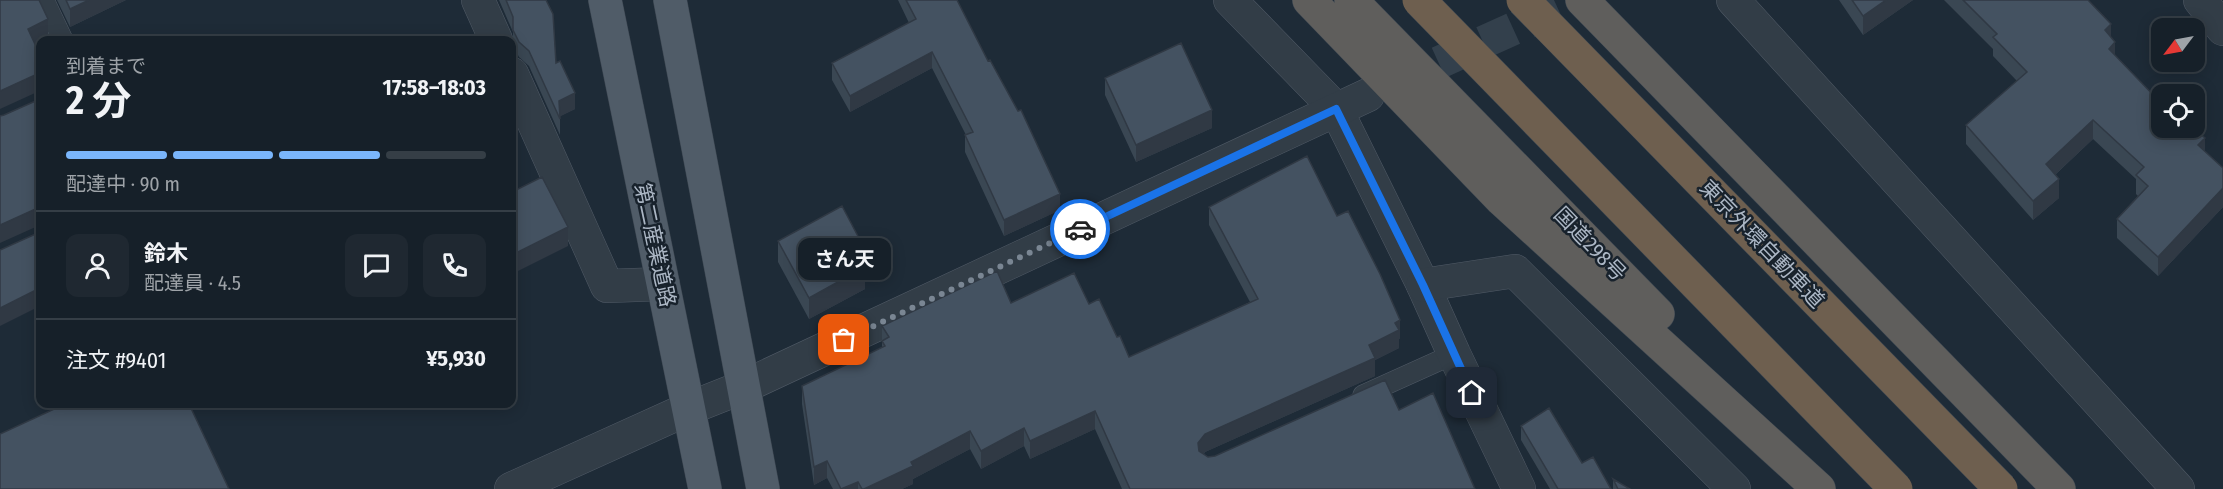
<!DOCTYPE html>
<html lang="ja">
<head>
<meta charset="utf-8">
<style>
	body { margin:0; font-family:"Fira Sans Condensed","Noto Sans JP",sans-serif; background:#1f2831; color:#f1f3f6; height:100vh; display:flex; flex-direction:column; font-size:22px; white-space:nowrap }
	* { box-sizing:border-box; margin:0 }
	p { font-size:20px; color:#9ea3a8 }
	.icon { flex:none; width:33px; height:33px; fill:none; stroke:currentColor; stroke-width:2; stroke-linecap:round; stroke-linejoin:round }
	.map { position:relative; flex:1; overflow:hidden }
	.details { position:absolute; left:36px; top:36px; width:480px; height:372px; display:flex; flex-direction:column; background:#162029; border-radius:12px; box-shadow:0 3px 15px #0003,0 0 0 2px #353e46 }
	.details>* { flex:none }
	.needle { width:39px; rotate:238deg }
	.tools { position:absolute; left:2151px; top:18px; display:grid; gap:12px }
	.tools a { display:grid; place-items:center; width:54px; height:54px; border-radius:12px; background:#162029; box-shadow:0 3px 15px #0003,0 0 0 2px #353e46; font-size:30px }
	.pin { position:absolute; display:grid; place-items:center; width:51px; height:51px; color:#fff; margin:-26px; border-radius:12px; box-shadow:0 3px 9px #0006 }
	.courier { position:absolute; display:grid; place-items:center; width:60px; height:60px; margin:-30px; border:4px solid #1a73e8; border-radius:50%; background:#fff; color:#222; box-shadow:0 2px 8px #0007 }
	.bubble { position:absolute; height:42px; border-radius:12px; background:#162029; box-shadow:0 3px 15px #0003,0 0 0 2px #353e46; font-size:20px; font-weight:700; line-height:42px; text-align:center }
	.overview em { font-style:normal; font-weight:700 }
	.overview div { display:flex; flex-direction:column-reverse }
	.overview { display:flex; align-items:center; justify-content:space-between; height:102px; padding:0 30px }
	h1 { font-size:39px; font-weight:700; line-height:45px }
	.bar { display:grid; grid-template-columns:repeat(4,1fr); gap:9px 6px; align-content:center; height:72px; padding:0 30px }
	.bar i { height:8px; border-radius:4px; background:#353e46 }
	.bar .active { background:#7ab6fc }
	.bar p { grid-column:span 4 }
	.line { display:flex; align-items:center; gap:15px; padding:0 30px; border-top:2px solid #353e46 }
	.line div { flex:1 }
	.round { display:grid; place-items:center; flex:none; width:63px; height:63px; border-radius:12px; background:#1f2831 }
	.map>svg:first-child { display:block }
</style>
</head>
<body>
<div class="map">
<svg width="2223" height="489" viewBox="0 0 2223 489">
	<rect width="100%" height="100%" fill="#1e2b37"/>
	<g fill="none" stroke-linecap="round" stroke-linejoin="round">
		<path stroke="#33404c" stroke-width="33" stroke-dasharray="33 16" stroke-linecap="butt" d="M1394 83 1576 0"/>
		<defs>
			<path id="service" d="M44 0 63 40
				M1363 395 1454 354"/>
			<path id="minor" d="M478 0 496 40
				M1230 0 1336 109 1423 285 1454 354 1519 489
				M512 74 607 286 663 284"/>
			<path id="tertiary" d="M1733 0 2178 489
				M2200 0 2223 29
				M1423 285 1515 271 1734 489
				M511 489 690 408 743 387 1368 95"/>
			<path id="primary" d="M605 0 705 489
				M670 0 763 489"/>
			<path id="trunk" d="M1309 0 1501 199 1819 489
				M1351 0 1658 314
				M1582 0 2059 489"/>
		</defs>
		<use href="#service" stroke="#505a66" stroke-width="21"/>
		<use href="#minor" stroke="#505a66" stroke-width="34"/>
		<use href="#tertiary" stroke="#505a66" stroke-width="34"/>
		<use href="#primary" stroke="#3c4651" stroke-width="34"/>
		<use href="#trunk" stroke="#3d4752" stroke-width="34"/>
		<use href="#service" stroke="#323d47" stroke-width="20"/>
		<use href="#minor" stroke="#323d47" stroke-width="33"/>
		<use href="#tertiary" stroke="#323d47" stroke-width="33"/>
		<use href="#primary" stroke="#505c68" stroke-width="33"/>
		<use href="#trunk" stroke="#5f5e5c" stroke-width="33"/>
		<defs>
			<path id="motorway-bridge" d="M1419 0 1896 489
				M1523 0 2001 489"/>
		</defs>
		<use href="#motorway-bridge" stroke="#3d4752" stroke-width="34" stroke-linecap="butt"/>
		<use href="#motorway-bridge" stroke="#6e5f4f" stroke-width="33"/>
	</g>
	<path fill="#3a4753" d="M0 0 48 37 35 44 40 55V93H35Z
		M57 0H126L70 27Z
		M499 0H546L556 63 575 109 560 116V135L529 66 519 57 513 45V32Z
		M898 0H957L1060 210 1004 236 965 152V135H966L932 68 850 112 832 80V63L909 23Z
		M1839 0H1913L1863 35Z
		M1944 0H2088L2111 37 2115 56 2205 152 2223 168V207L2158 276 2117 238V219L2138 196 2136 194V179L2093 139 2056 174 2059 198 2033 220 1966 144V125L2017 81 1993 56V49Z
		M1105 78 1212 128 1136 162 1105 95Z
		M1209 207 1400 338 1399 339V348L1375 360V376L1205 452 1204 454 1208 457 1215 456 1399 410 1475 489H1122L1095 429 1030 459 1024 446 981 469 970 449 913 479V484L902 489H833L827 478 814 485 802 404V386L882 348V326L1011 303 1089 304 1117 337 1129 357 1250 302 1209 225Z
		M778 241 861 260 865 289 809 319 778 262Z
		M1521 426 1582 463 1611 489H1550L1521 440Z
		M1613 479 1630 489H1613Z"/>
	<path fill="#303944" d="M89 0H126L70 27V9Z
		M1886 0H1913L1863 35V16Z
		M48 19V37L28 47V29Z
		M2111 24V43L2105 30Z
		M2115 42V61L2109 49Z
		M932 52V68L850 112V96Z
		M35 75V93L0 109V91Z
		M575 93V109L559 117V101Z
		M1212 110V128L1136 162V145Z
		M2093 120V139L2046 183V164Z
		M2205 138V157L2198 145Z
		M2059 179V198L2033 220V201Z
		M2223 188V207L2158 276V257Z
		M1060 194V210L1004 236V220Z
		M40 207V225L0 243V225Z
		M568 227V246L512 274V255Z
		M861 242V263L854 246Z
		M865 267V289L809 319V298Z
		M40 288V306L0 326V308Z
		M1400 320V338L1399 339V348L1375 360V376L1205 452 1198 461V443L1205 434 1369 345 1395 323Z
		M1095 411V429L1030 459V441Z
		M1024 428V446L981 469V451Z
		M970 431V449L913 479V484L902 489H864L911 462Z
		M827 461V478L814 485V467Z
		M858 482V489H843Z"/>
	<path fill="#445261" stroke="#303944" stroke-width="1.5" d="M0 0H39L48 19 28 29 40 55V75H35L0 91Z
		M66 0H89L70 9Z
		M506 0H546L553 14 556 63 560 61 575 93 559 101 560 119 529 51 519 42 513 30V17Z
		M906 0H957L988 61 990 60 1018 111 1021 110 1060 194 1004 220 965 135 973 132 932 52 850 96 832 63 916 19Z
		M1852 0H1886L1863 16Z
		M1963 0H2088L2111 24 2105 30 2115 42 2109 49 2162 104V128H2193L2205 138 2198 145 2223 168V188L2158 257 2117 219 2148 186 2136 175 2144 167 2093 120 2046 164 2059 179 2033 201 1966 125 2027 72 1993 37 1997 34Z
		M1181 43 1212 110 1136 145 1105 78Z
		M40 99V207L0 225V116L4 115Z
		M1307 156 1337 216 1348 211 1380 274 1400 320 1395 323 1399 330 1369 345 1375 358 1205 434 1198 443 1199 451 1208 457 1215 456 1385 380 1399 410 1433 393 1475 489H1130L1095 411 1030 441 1024 428 981 451 970 431 911 462 913 466 864 489H862L858 482 841 489 827 461 814 467 802 386 885 346 882 341 889 337 882 326 997 271 1011 303 1074 273 1089 304 1099 299 1117 337 1120 336 1129 357 1258 299 1209 207Z
		M542 177 568 227 512 255V192Z
		M842 206 861 242 854 246 865 267 809 298 778 241Z
		M40 232V288L0 308V250Z
		M65 404H189L229 489H0V434Z
		M1549 408 1582 463 1593 457 1611 489H1558L1521 426Z
		M1613 479 1630 489H1618Z"/>
	<g fill="none" stroke-linecap="round" stroke-linejoin="round">
		<path stroke="#7a8693" stroke-width="6" stroke-dasharray="0 10.8" d="M844 340 1080 229"/>
		<path stroke="#1a73e8" stroke-width="8" d="M1080 229 1336 109 1423 285 1472 393"/>
	</g>
	<g text-anchor="middle" dominant-baseline="central" stroke-width="5" stroke-linejoin="round" paint-order="stroke">
		<g font-size="21" fill="#acb7c5" stroke="#18222c">
			<text transform="translate(1590 244) rotate(46)">国道298号</text>
			<text transform="translate(1762 244) rotate(46)">東京外環自動車道</text>
			<text transform="translate(655 245) rotate(78)">第二産業道路</text>
		</g>
	</g>
</svg>
<div class="tools">
<a><svg class="needle" viewBox="-14 -14 28 28"><path d="M0-13l5 13h-10z" fill="#e53935"/><path d="M0 13l5-13h-10z" fill="#9ea3a8"/></svg></a>
<a><svg class="icon" aria-label="locate" viewBox="0 0 24 24"><circle cx="12" cy="12" r="6"/><path d="M12 2v4M12 18v4M2 12h4M18 12h4"/></svg></a>
</div>
<div class="pin" style="left:844px;top:340px;background:#ea580c"><svg class="icon" aria-label="bag" viewBox="0 0 24 24"><path d="M5 8h14l-1 12H6zM9 8a3 3 0 0 1 6 0"/></svg></div>
<div class="pin" style="left:1472px;top:393px;background:#1f2937"><svg class="icon" aria-label="home" viewBox="0 0 24 24"><path d="M3 11l9-7 9 7M6 9v11h12V9"/></svg></div>
<div class="courier" style="left:1080px;top:229px"><svg class="icon" aria-label="car" viewBox="0 0 24 24"><path d="M5 17H2v-5l4-1 3-4h7l3 4 3 1v5h-3M9 17h6M6 11h13"/><circle cx="7" cy="17" r="2"/><circle cx="17" cy="17" r="2"/></svg></div>
<div class="bubble" style="left:798px;top:238px;width:93px">さん天</div>
<section class="details">
<div class="overview"><div><h1>2 分</h1><p>到着まで</p></div><em>17:58–18:03</em></div>
<div class="bar"><i class="active"></i><i class="active"></i><i class="active"></i><i></i><p>配達中 · 90 m</p></div>
<div class="line" style="height:108px"><a class="round"><svg class="icon" aria-label="person" viewBox="0 0 24 24"><circle cx="12" cy="8" r="4"/><path d="M4 21q1-7 8-7t8 7"/></svg></a><div><b>鈴木</b><p>配達員 · 4.5</p></div><a class="round"><svg class="icon" aria-label="chat" viewBox="0 0 24 24"><path d="M4 5h16v11H9l-5 4z"/></svg></a><a class="round"><svg class="icon" aria-label="phone" viewBox="0 0 24 24"><path d="M5 4h4l2 5-3 2q2 4 5 5l2-3 5 2v4C11 20 4 13 5 4z"/></svg></a></div>
<div class="line" style="height:78px"><div>注文 #9401</div><b>¥5,930</b></div>
</section>
</div>
</body>
</html>
